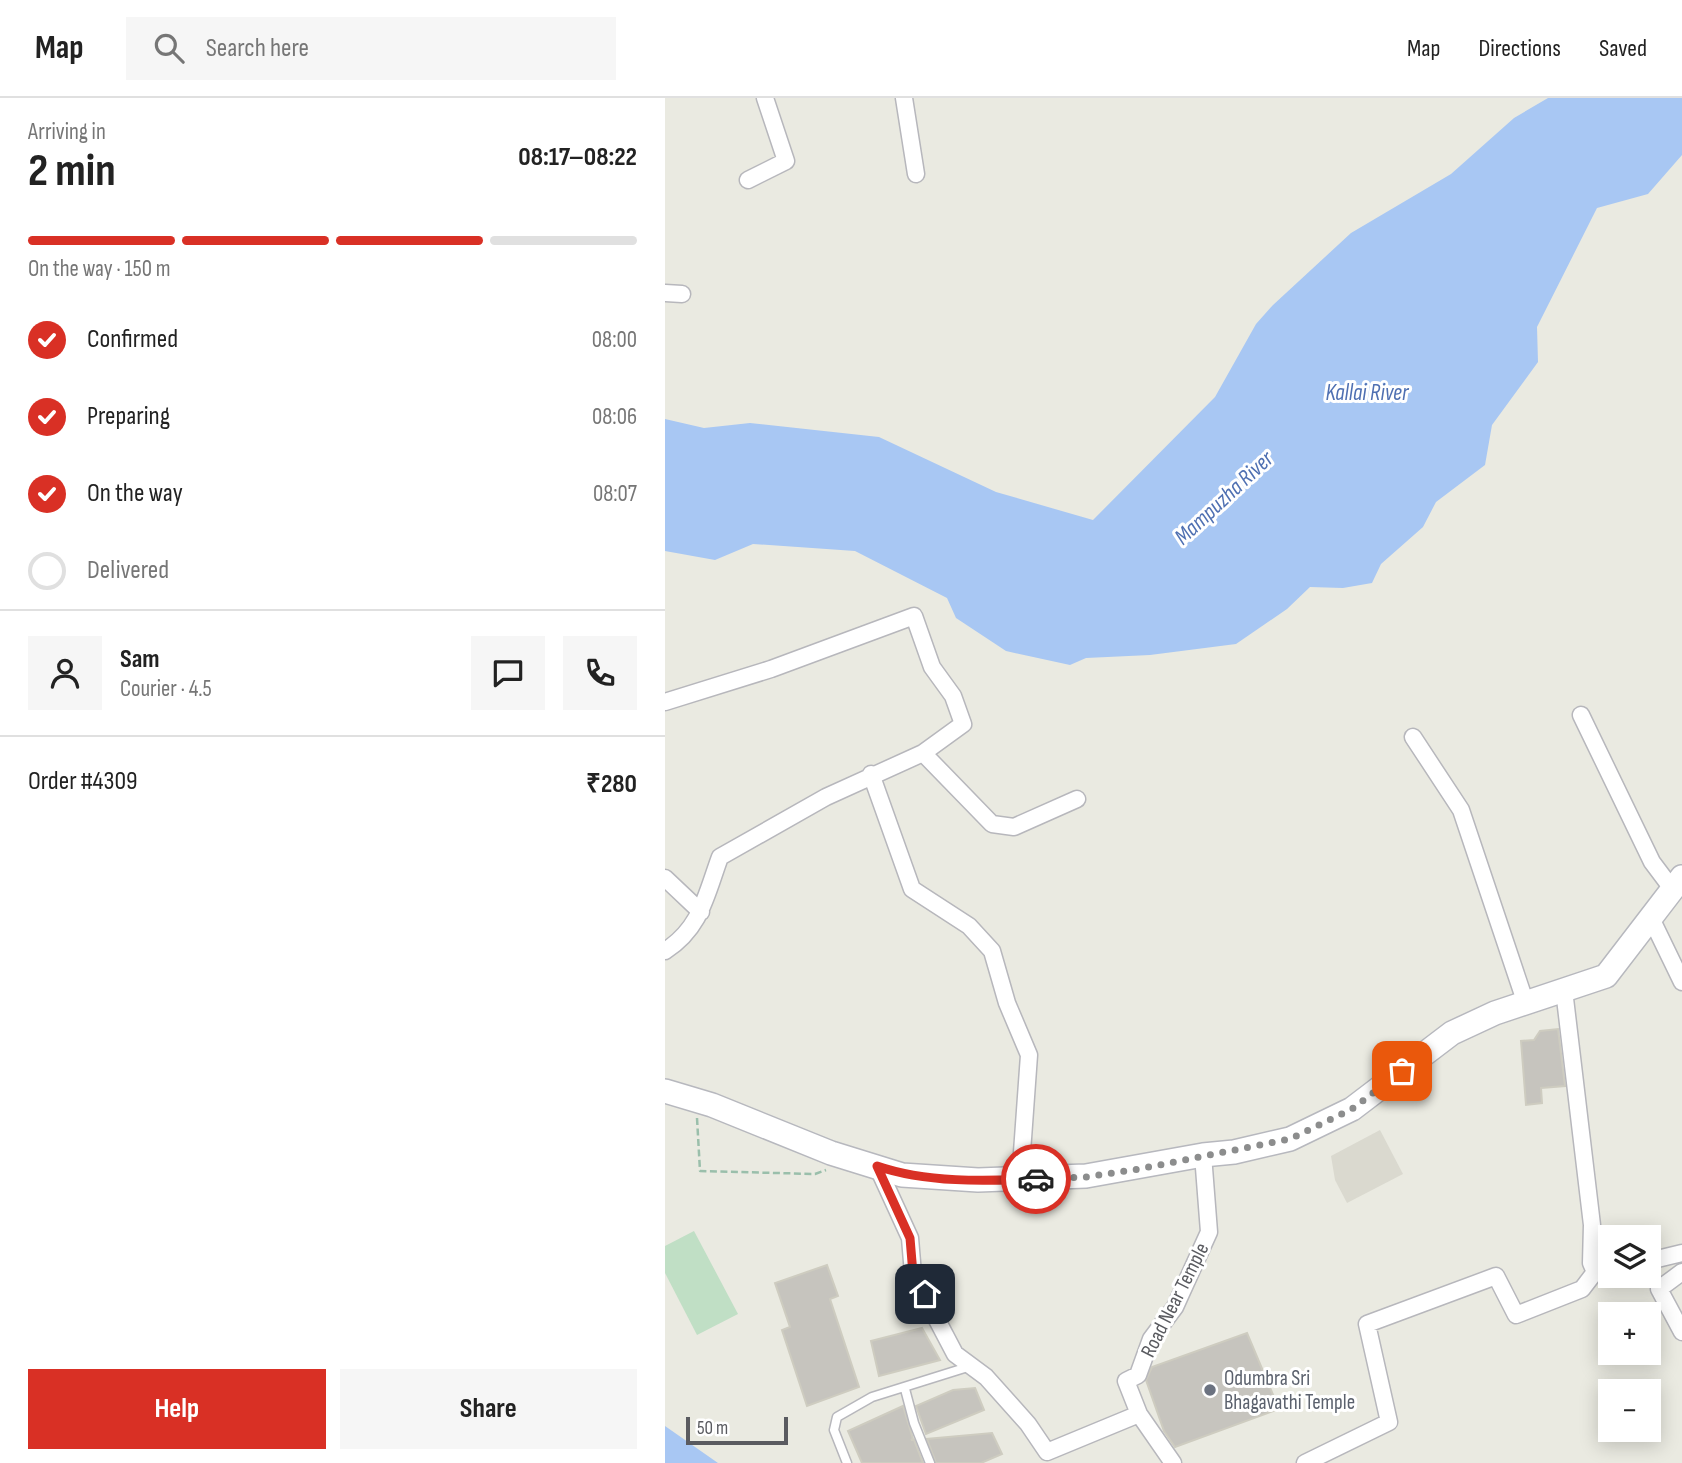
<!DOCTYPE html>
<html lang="en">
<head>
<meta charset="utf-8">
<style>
	body { margin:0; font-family:"Sofia Sans Condensed",sans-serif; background:#f6f6f6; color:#222; height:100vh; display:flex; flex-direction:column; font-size:26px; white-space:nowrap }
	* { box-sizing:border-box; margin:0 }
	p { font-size:23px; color:#767676 }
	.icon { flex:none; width:38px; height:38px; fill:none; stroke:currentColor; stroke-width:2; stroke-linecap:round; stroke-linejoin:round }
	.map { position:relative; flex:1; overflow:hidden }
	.details { display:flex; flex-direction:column; background:#fff; width:665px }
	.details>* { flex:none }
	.buttons { position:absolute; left:933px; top:1127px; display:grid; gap:14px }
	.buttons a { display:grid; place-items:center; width:63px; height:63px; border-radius:0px; background:#fff; box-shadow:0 4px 18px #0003; font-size:35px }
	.scale { position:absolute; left:21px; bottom:18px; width:102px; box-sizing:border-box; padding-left:7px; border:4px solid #5a5b60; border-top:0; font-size:19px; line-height:24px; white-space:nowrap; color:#5a5b60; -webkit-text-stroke:5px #fff; paint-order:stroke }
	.pin { position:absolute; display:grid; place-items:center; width:60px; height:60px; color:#fff; margin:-30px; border-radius:14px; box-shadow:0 4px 10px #0006 }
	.courier { position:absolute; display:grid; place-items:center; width:70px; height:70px; margin:-35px; border:5px solid #d93025; border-radius:50%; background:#fff; color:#222; box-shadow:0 2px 9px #0007 }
	.overview em { font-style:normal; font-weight:700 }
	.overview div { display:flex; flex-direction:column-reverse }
	.overview { display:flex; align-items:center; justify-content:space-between; height:119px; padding:0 28px }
	h1 { font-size:46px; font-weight:700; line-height:52px }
	.bar { display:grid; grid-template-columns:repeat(4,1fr); gap:10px 7px; align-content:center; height:84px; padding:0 28px }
	.bar i { height:9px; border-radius:5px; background:#e0e0e0 }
	.bar .on { background:#d93025 }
	.bar p { grid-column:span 4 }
	.line { display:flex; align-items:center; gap:18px; padding:0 28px; border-top:2px solid #e0e0e0 }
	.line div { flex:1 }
	.round { display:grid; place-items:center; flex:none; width:74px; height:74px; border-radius:0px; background:#f6f6f6 }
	ol { padding:0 28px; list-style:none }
	li { display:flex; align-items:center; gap:21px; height:77px }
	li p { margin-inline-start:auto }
	li .icon { padding:7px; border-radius:50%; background:#d93025; color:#fff; stroke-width:4 }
	li:last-child { color:#767676 }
	li i { width:38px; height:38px; border:4px solid #e0e0e0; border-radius:50% }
	.button { display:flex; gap:14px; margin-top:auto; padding:14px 28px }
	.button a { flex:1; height:80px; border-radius:0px; background:#d93025; color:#fff; font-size:28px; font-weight:700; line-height:80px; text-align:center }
	.button a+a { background:#f6f6f6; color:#222 }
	header { display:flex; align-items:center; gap:42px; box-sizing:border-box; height:98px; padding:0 35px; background:#fff; border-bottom:2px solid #e0e0e0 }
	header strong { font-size:33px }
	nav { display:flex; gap:38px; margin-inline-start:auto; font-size:24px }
	.search { width:490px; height:63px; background:#f6f6f6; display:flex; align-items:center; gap:18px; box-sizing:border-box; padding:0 24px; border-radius:0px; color:#767676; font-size:26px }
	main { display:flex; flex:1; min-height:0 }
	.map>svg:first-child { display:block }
</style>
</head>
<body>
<header>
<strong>Map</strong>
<div class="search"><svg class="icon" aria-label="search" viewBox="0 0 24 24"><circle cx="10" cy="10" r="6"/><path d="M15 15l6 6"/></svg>Search here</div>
<nav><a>Map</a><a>Directions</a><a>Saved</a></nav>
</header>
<main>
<section class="details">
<div class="overview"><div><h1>2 min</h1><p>Arriving in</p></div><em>08:17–08:22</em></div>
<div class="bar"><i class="on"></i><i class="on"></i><i class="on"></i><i></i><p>On the way · 150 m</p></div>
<ol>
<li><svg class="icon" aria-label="check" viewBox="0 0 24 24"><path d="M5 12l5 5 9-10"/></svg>Confirmed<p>08:00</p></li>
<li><svg class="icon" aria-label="check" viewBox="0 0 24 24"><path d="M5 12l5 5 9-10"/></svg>Preparing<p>08:06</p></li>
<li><svg class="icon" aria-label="check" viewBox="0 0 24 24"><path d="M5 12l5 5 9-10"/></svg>On the way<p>08:07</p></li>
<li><i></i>Delivered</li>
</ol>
<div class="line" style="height:126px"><a class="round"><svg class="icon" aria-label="person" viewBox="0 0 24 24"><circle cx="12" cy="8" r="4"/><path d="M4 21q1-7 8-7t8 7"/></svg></a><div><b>Sam</b><p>Courier · 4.5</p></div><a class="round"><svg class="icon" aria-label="chat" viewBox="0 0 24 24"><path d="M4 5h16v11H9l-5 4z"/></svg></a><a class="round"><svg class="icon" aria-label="phone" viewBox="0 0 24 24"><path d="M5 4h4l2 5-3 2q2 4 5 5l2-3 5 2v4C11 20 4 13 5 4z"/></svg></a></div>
<div class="line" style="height:91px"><div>Order #4309</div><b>₹280</b></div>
<div class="button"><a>Help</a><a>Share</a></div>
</section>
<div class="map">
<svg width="1017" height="1365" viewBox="0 0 1017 1365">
	<rect width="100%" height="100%" fill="#eaeae1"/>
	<path fill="#dad9cf" d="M715 1032 738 1076 682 1105 670 1082 666 1058Z"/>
	<path fill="#c0dfc5" d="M29 1133 73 1216 32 1237 0 1175V1148Z"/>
	<path fill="#a8c7f3" d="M883 0H1017V57L983 96 932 110 872 229 873 264 827 327 820 367 771 404 758 429 716 466 707 485 678 490 645 489 622 511 571 546 485 557 421 560 405 567 341 553 291 520 282 500 190 453 88 446 50 462 0 453V321L39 330 85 325 214 339 331 394 428 422 550 299 591 226 608 207 686 135 786 76 849 20Z
		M0 1328 53 1365H0Z"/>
	<path fill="#c6c4be" stroke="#ceccc0" stroke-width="2" d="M893 931 900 988 876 990 877 1005 861 1007 856 943 869 942 875 933Z
		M162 1167 173 1198 165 1201 194 1289 142 1308 117 1232 125 1229 110 1185Z
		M257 1230 275 1262 214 1278 206 1243Z
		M582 1235 614 1311 510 1349 499 1333 481 1282 487 1269Z
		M310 1290 319 1312 261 1336 251 1308 288 1292Z
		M238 1308 248 1341 246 1342H249L258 1365H197L183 1333Z
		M327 1335 337 1356 316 1365H271L262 1341Z"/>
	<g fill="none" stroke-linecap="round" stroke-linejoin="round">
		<defs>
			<path id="service" d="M240 1291 249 1325 265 1365
				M182 1365 169 1332 172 1319 207 1299 306 1268"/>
			<path id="minor" d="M239 0 251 76
				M83 82 121 63 100 0
				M0 195 17 196
				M0 604 106 571 249 518 267 569 288 598 298 626 258 655 161 699 55 759C41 797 36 830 0 853
				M916 617 987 764 1008 792
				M748 639 796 712 861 906
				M258 655 327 726 349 729 412 701
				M206 676 247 791 304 828 327 853 342 905 364 957 355 1082
				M0 780 36 814
				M985 818 1017 884
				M899 892 927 1127 926 1165 930 1174 945 1172
				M212 1068 245 1140 248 1176 290 1256 321 1279 363 1326 382 1354 474 1316 461 1283 473 1277 486 1241 510 1209 544 1134 538 1057
				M984 1163 1017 1155
				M1017 1174 994 1191 1017 1234
				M474 1316 508 1365
				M640 1365 724 1324 702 1226 831 1178 851 1217 917 1191 930 1174"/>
			<path id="secondary" d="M0 993 47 1007 166 1055 237 1077 313 1082 421 1078 538 1057 569 1054 625 1041 687 1011 787 935 830 915 941 878 1017 779"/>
		</defs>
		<use href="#service" stroke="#b7b7bc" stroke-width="11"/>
		<use href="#minor" stroke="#b7b7bc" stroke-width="19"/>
		<use href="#secondary" stroke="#b7b8be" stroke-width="26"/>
		<path stroke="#9abfab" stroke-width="2.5" stroke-dasharray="7 3.5" stroke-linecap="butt" d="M32 1020 35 1073 150 1076 161 1072"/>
		<use href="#service" stroke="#fff" stroke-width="8"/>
		<use href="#minor" stroke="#fff" stroke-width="16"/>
		<use href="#secondary" stroke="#fff" stroke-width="23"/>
	</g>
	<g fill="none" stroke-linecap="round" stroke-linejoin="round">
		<path stroke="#8c8d8d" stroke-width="7" stroke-dasharray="0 12.6" d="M371 1081 421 1079 474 1071 625 1041 687 1011 737 973"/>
		<path stroke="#d93025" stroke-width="9" d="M260 1196 248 1176 245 1140 212 1068C261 1085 320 1083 371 1081"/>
	</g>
	<circle fill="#6b7280" stroke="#fff" stroke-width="2.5" cx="545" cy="1292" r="7"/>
	<g text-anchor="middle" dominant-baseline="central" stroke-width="6" stroke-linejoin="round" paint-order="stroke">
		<g font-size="21" fill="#5a5b60" stroke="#fff">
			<text transform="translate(510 1202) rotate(-63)">Road Near Temple</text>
		</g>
		<g font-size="21" fill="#5b616d" stroke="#fff" text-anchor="start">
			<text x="559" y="1280">Odumbra Sri<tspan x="559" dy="24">Bhagavathi Temple</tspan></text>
		</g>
		<g font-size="23" font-style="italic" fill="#4f70b2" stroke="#fff">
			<text x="702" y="295">Kallai River</text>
			<text transform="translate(559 400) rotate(-43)">Mampuzha River</text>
		</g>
	</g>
</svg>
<div class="buttons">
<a><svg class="icon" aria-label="layers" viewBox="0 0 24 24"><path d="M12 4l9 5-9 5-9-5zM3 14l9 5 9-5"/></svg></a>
<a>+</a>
<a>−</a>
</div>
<div class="scale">50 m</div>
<div class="pin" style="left:737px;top:973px;background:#ea580c"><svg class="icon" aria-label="bag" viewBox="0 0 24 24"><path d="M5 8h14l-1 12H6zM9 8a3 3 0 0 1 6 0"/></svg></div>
<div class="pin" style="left:260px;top:1196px;background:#1f2937"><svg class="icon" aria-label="home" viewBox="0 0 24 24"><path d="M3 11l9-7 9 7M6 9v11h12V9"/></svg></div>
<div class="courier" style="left:371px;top:1081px"><svg class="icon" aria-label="car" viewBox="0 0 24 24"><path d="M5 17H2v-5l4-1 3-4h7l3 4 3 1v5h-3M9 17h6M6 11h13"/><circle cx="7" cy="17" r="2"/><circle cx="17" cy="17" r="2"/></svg></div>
</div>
</main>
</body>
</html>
